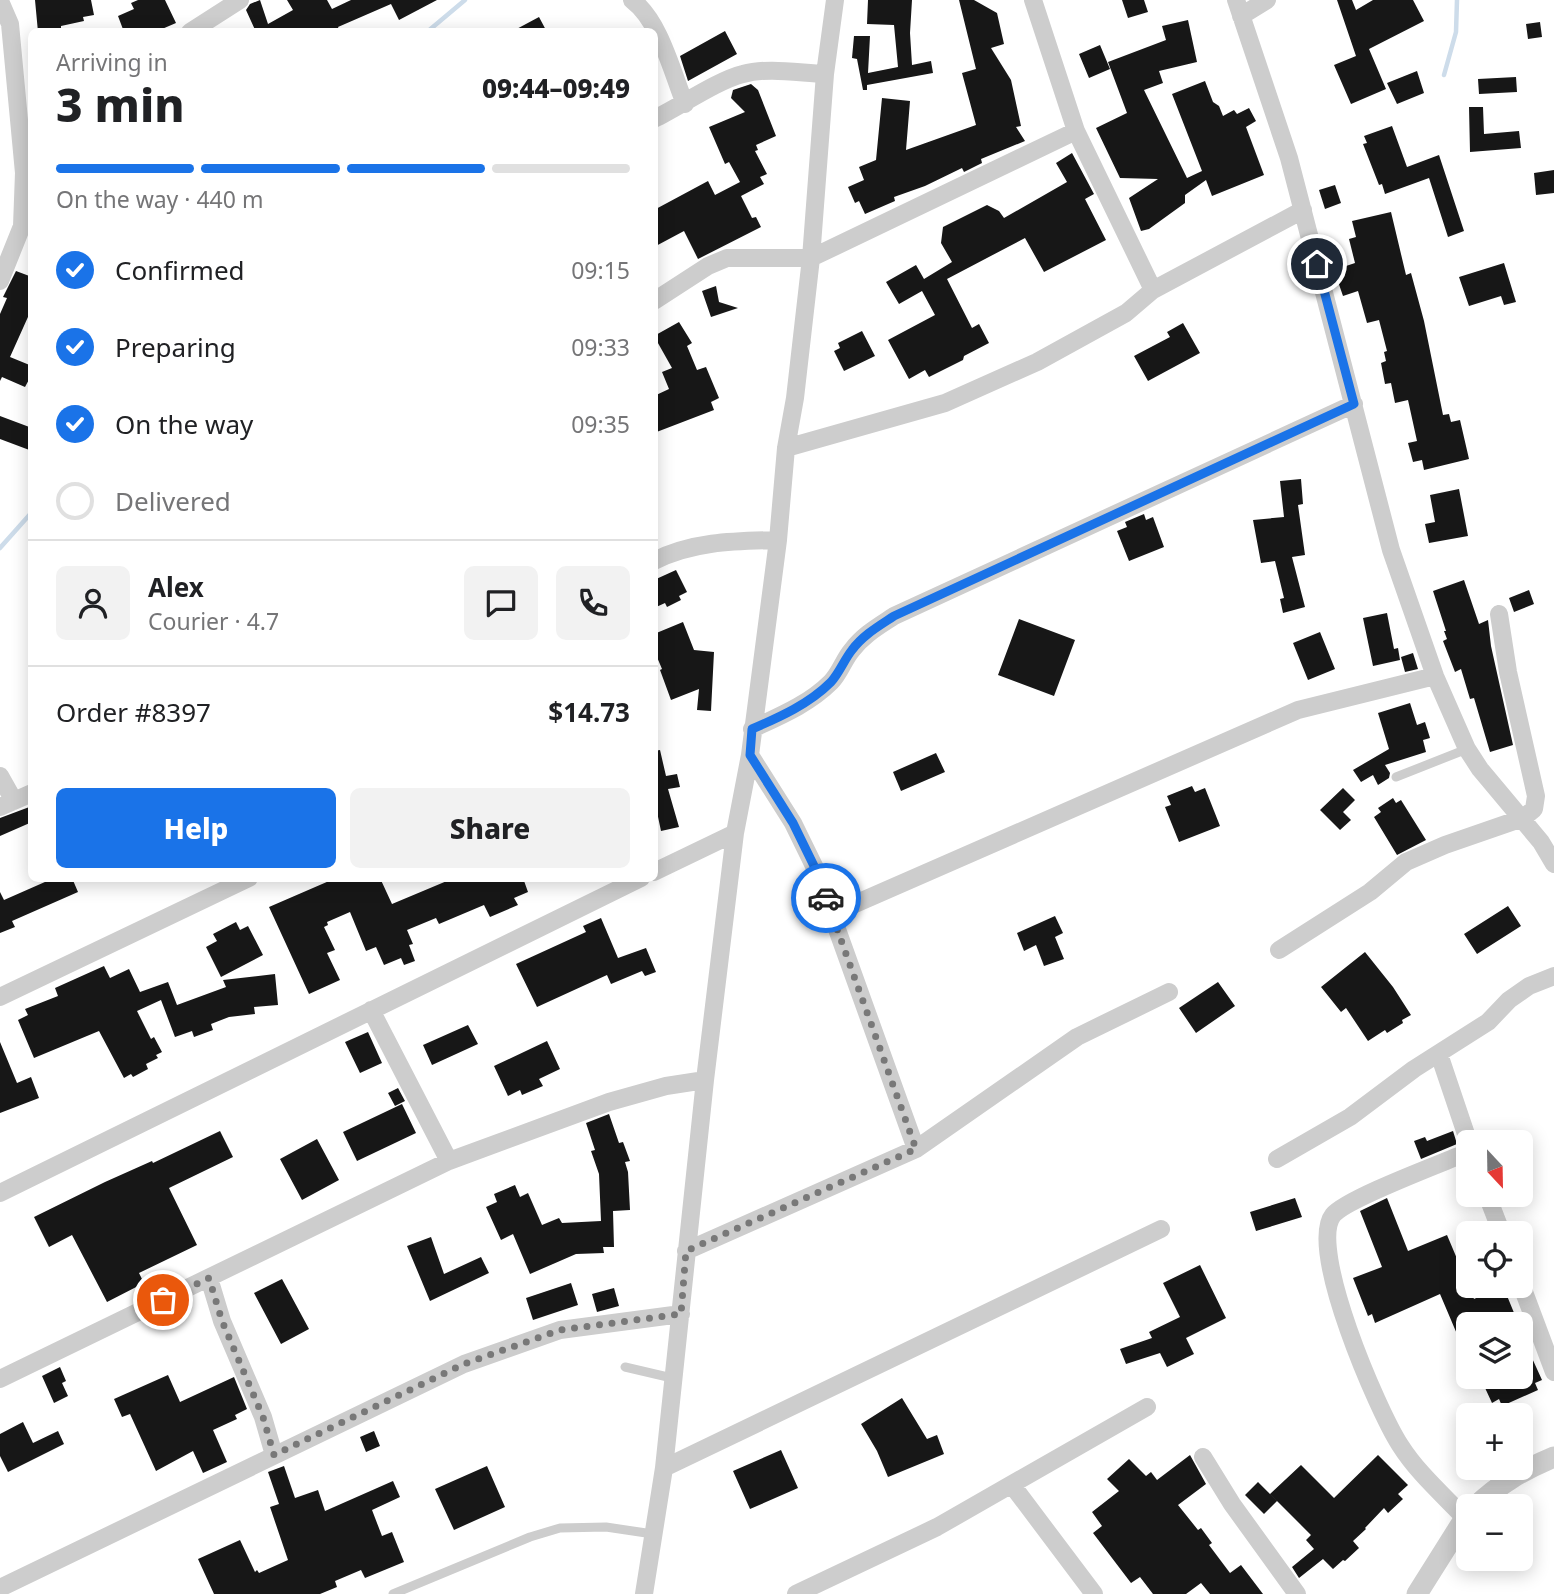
<!DOCTYPE html>
<html lang="en">
<head>
<meta charset="utf-8">
<style>
	body { margin:0; font-family:"Noto Sans",sans-serif; background:#f2f2f2; color:#202124; height:100vh; display:flex; flex-direction:column; font-size:26px; white-space:nowrap }
	* { box-sizing:border-box; margin:0 }
	p { font-size:23px; color:#757577 }
	.icon { flex:none; width:38px; height:38px; fill:none; stroke:currentColor; stroke-width:2; stroke-linecap:round; stroke-linejoin:round }
	.map { position:relative; flex:1; overflow:hidden }
	.details { position:absolute; left:28px; top:28px; width:630px; height:854px; display:flex; flex-direction:column; background:#fff; border-radius:10px; box-shadow:0 4px 18px #0003 }
	.details>* { flex:none }
	.needle { width:46px; rotate:158deg }
	.fabs { position:absolute; left:1456px; top:1130px; display:grid; gap:14px }
	.fabs a { display:grid; place-items:center; width:77px; height:77px; border-radius:10px; background:#fff; box-shadow:0 4px 18px #0003; font-size:35px }
	.pin { position:absolute; display:grid; place-items:center; width:60px; height:60px; color:#fff; margin:-30px; border:4px solid #fff; border-radius:50%; box-shadow:0 2px 7px #0007 }
	.courier { position:absolute; display:grid; place-items:center; width:70px; height:70px; margin:-35px; border:5px solid #1a73e8; border-radius:50%; background:#fff; color:#222; box-shadow:0 2px 9px #0007 }
	.head em { font-style:normal; font-weight:800 }
	.head div { display:flex; flex-direction:column-reverse }
	.head { display:flex; align-items:center; justify-content:space-between; height:119px; padding:0 28px }
	h1 { font-size:46px; font-weight:800; line-height:52px }
	.bar { display:grid; grid-template-columns:repeat(4,1fr); gap:10px 7px; align-content:center; height:84px; padding:0 28px }
	.bar i { height:9px; border-radius:5px; background:#e0e0e0 }
	.bar .on { background:#1a73e8 }
	.bar p { grid-column:span 4 }
	.line { display:flex; align-items:center; gap:18px; padding:0 28px; border-top:2px solid #e0e0e0 }
	.line div { flex:1 }
	.round { display:grid; place-items:center; flex:none; width:74px; height:74px; border-radius:10px; background:#f2f2f2 }
	ol { padding:0 28px; list-style:none }
	li { display:flex; align-items:center; gap:21px; height:77px }
	li p { margin-inline-start:auto }
	li .icon { padding:7px; border-radius:50%; background:#1a73e8; color:#fff; stroke-width:4 }
	li:last-child { color:#757577 }
	li i { width:38px; height:38px; border:4px solid #e0e0e0; border-radius:50% }
	.cta { display:flex; gap:14px; margin-top:auto; padding:14px 28px }
	.cta a { flex:1; height:80px; border-radius:10px; background:#1a73e8; color:#fff; font-size:28px; font-weight:800; line-height:80px; text-align:center }
	.cta a+a { background:#f2f2f2; color:#202124 }
	.map>svg:first-child { display:block }
</style>
</head>
<body>
<div class="map">
<svg width="1554" height="1594" viewBox="0 0 1554 1594">
	<rect width="100%" height="100%" fill="#fff"/>
	<g fill="none" stroke-linecap="round" stroke-linejoin="round">
		<path stroke="#cddcea" stroke-width="4.5" d="M427 32 465 0
			M1444 75 1456 32 1457 0
			M0 548 32 512"/>
	</g>
	<path fill="#171717" d="M35 0H91L94 15 83 17 84 21 61 26V32H38Z
		M138 0H165L176 23 155 32H124L118 16 134 9 131 3Z
		M260 0 268 24 293 10 287 0H327L332 9 351 0H437L399 20 391 4 338 27 340 32H256L246 10 250 4Z
		M868 0H912L910 33 912 65 931 61 933 73 867 85V90H863L857 59 852 58 854 36H870L868 73 898 67 894 25 867 24Z
		M959 0H974L997 13 1004 44 991 48 1011 80 1021 126 1016 127 1025 141 981 159 982 163 964 172 962 168 925 186 894 197 895 201 865 214 859 201 855 203 848 187 864 180 859 167 876 160 882 98 910 101 906 150 976 125 962 73 976 69Z
		M1122 0H1144L1148 12 1128 18Z
		M1337 0H1352L1356 10 1373 0H1413L1424 21 1369 49 1386 89 1351 104 1334 65 1356 56Z
		M539 17 547 32H511Z
		M1188 20 1197 62 1159 71 1163 83 1144 90 1187 178 1202 171 1172 94 1205 81 1213 102 1219 106 1223 116 1234 110 1237 114 1249 108 1256 121 1246 127 1264 175 1212 196 1206 180 1185 195V203L1149 229 1141 231 1129 198 1158 179 1120 178 1096 128 1127 113 1108 62 1166 40 1162 26Z
		M1540 22 1542 37 1528 39 1526 24Z
		M725 31 737 54 688 81 680 56Z
		M1100 45 1110 69 1089 78 1079 54Z
		M1417 71 1424 93 1397 104 1387 83Z
		M1516 77 1517 92 1479 94 1478 79Z
		M751 84 758 90 776 136 756 145 758 150 755 151 767 174 760 177 764 184 741 196 752 218 756 217 761 227 698 259 684 231 654 247V210L708 181 715 195 740 182 729 162 725 164 709 127 745 112 731 98 733 90Z
		M1469 107H1483L1484 134 1519 131 1521 148 1470 152Z
		M1392 126 1407 167 1439 155 1464 231 1448 237 1429 178 1385 194 1382 184 1379 185 1363 144 1367 143 1364 136Z
		M1072 153 1094 194 1085 199 1106 240 1044 272 1025 238 947 279 972 328 979 324 989 343 964 356 963 360 929 377 925 370 909 379 888 340 935 315 922 291 899 304 886 282 916 265 924 279 952 262 941 243 943 227 987 205 999 211 1004 218 1067 182 1056 163Z
		M1554 170V193L1536 195 1534 173Z
		M1335 185 1341 203 1325 209 1319 190Z
		M1391 212 1406 275 1411 273 1424 321 1443 415 1449 414 1451 422 1460 420 1469 459 1424 470 1422 460 1413 462 1408 443 1417 441 1408 400 1395 403 1391 383 1385 384 1381 363 1386 361 1384 352 1387 351 1379 320 1367 323 1358 291 1343 296 1334 270 1355 263 1349 239 1356 237 1352 221Z
		M1504 263 1516 302 1504 305 1501 296 1469 306 1459 277Z
		M16 271 32 277V308L10 357 32 366V374L25 387 2 377 0 381V314L7 298 3 297Z
		M716 286 719 302 738 308 711 317 702 291Z
		M679 322 692 343 687 346 697 370 706 367 719 398 711 402 714 410 654 433V396L669 389 662 372 672 368 654 336Z
		M1183 323 1200 353 1148 381 1134 356 1170 337 1167 332Z
		M862 331 875 356 844 371 834 351 840 348 838 343Z
		M0 416 32 428V451L0 439Z
		M1301 479 1303 504 1298 505 1305 555 1292 557 1305 607 1283 613 1280 599 1284 598 1275 561 1261 563 1253 520 1284 517 1280 481Z
		M1459 489 1468 536 1429 543 1425 524 1435 522 1430 495Z
		M1144 514 1146 520 1153 517 1164 547 1129 561 1117 531 1127 527 1125 522Z
		M676 570 687 592 679 596 681 600 667 607 665 603 654 608V580Z
		M1464 580 1479 624 1488 620 1491 646 1513 745 1490 752 1474 698 1470 699 1461 669 1455 672 1443 641 1447 639 1444 631H1446L1433 591Z
		M1529 590 1534 604 1514 612 1509 598Z
		M1387 613 1394 649 1398 648 1400 660 1373 666 1363 618Z
		M1019 619 1075 640 1054 696 998 675Z
		M683 622 694 650 714 652 711 711 697 710 699 689 671 700 660 670 662 669 654 650V634Z
		M1320 632 1335 669 1308 680 1293 643Z
		M1413 653 1418 669 1405 672 1401 657Z
		M1410 703 1417 725 1425 722 1430 738 1423 740 1426 752 1385 765 1390 773 1389 778 1378 785 1373 775 1361 782 1353 770 1389 749 1378 713Z
		M660 750 666 776 677 774 680 787 668 789 679 827 661 831 657 812 654 813V751Z
		M936 753 945 772 901 791 893 772Z
		M1192 786 1195 792 1205 788 1220 826 1179 842 1165 807 1171 805 1167 796Z
		M1343 788 1355 800 1343 812 1351 820 1340 830 1320 810Z
		M1393 798 1396 803 1401 800 1426 840 1397 855 1374 817 1381 812 1378 808Z
		M32 806V822L0 836V818Z
		M54 878H72L78 892 12 921 15 927 0 933V892L4 900Z
		M336 878H380L392 904 454 878H523L528 892 514 898 518 905 490 917 484 905 439 924 436 918 407 930 413 944 409 945 415 961 404 965 401 958 384 965 376 947 366 951 350 912 327 922 328 925 324 927 335 950 327 953 340 980 309 994 269 907Z
		M1508 906 1521 926 1477 954 1464 934Z
		M1055 916 1063 933 1055 937 1064 959 1044 966 1036 945 1024 951 1017 933Z
		M601 918 618 958 646 948 656 972 645 976 642 971 611 984 607 975 537 1007 516 964 586 932 583 926Z
		M236 922 240 930 248 926 263 955 221 977 206 947 217 941 213 934Z
		M1365 952 1393 987 1411 1015 1402 1020 1403 1023 1387 1033 1385 1030 1368 1041 1346 1008 1341 1012 1321 987Z
		M104 966 110 978 129 969 140 992 168 982 177 1005 226 987 223 980 275 974 278 1005 254 1007 255 1014 229 1017 211 1024 213 1030 194 1037 192 1031 175 1037 161 1000 137 1011 151 1039 154 1037 162 1052 156 1055 158 1058 146 1064 148 1069 133 1077 131 1074 124 1078 99 1031 34 1058 18 1020 28 1015 25 1009 58 996 55 988Z
		M1218 982 1235 1006 1196 1033 1179 1008Z
		M468 1025 478 1044 432 1065 423 1045Z
		M368 1032 382 1063 360 1073 345 1042Z
		M547 1041 560 1069 539 1079 543 1086 522 1095 520 1090 508 1096 494 1066Z
		M0 1042 17 1083 31 1077 39 1098 0 1113Z
		M398 1088 405 1101 395 1106 388 1093Z
		M402 1104 416 1133 357 1161 343 1132Z
		M609 1114 619 1143 623 1142 630 1161 625 1162 628 1172 630 1210 613 1211 614 1247H603L604 1253 576 1254 530 1274 513 1234 501 1240 486 1207 497 1202 494 1194 515 1185 520 1197 528 1193 542 1225 559 1218 562 1223 601 1221 599 1174 591 1151 595 1150 586 1123Z
		M220 1131 233 1157 169 1188 197 1245 139 1273 144 1283 107 1302 72 1235 49 1247 34 1217 105 1182 152 1161 153 1163Z
		M1453 1131 1457 1144 1421 1159 1414 1141 1425 1137 1427 1141Z
		M317 1139 339 1180 302 1200 280 1159Z
		M1295 1198 1302 1217 1256 1231 1250 1212Z
		M1387 1198 1408 1251 1447 1235 1474 1299 1503 1286 1519 1325H1468V1360L1440 1294 1375 1323 1372 1314 1368 1316 1353 1278 1382 1267 1360 1211Z
		M431 1237 444 1274 481 1257 489 1273 430 1301 407 1246Z
		M1200 1265 1226 1318 1186 1338 1194 1354 1167 1367 1160 1353 1126 1364 1120 1349 1152 1338 1149 1332 1180 1317 1163 1283Z
		M282 1279 309 1329 281 1344 254 1293Z
		M571 1283 578 1305 533 1320 526 1298Z
		M614 1288 619 1306 597 1312 592 1294Z
		M1521 1334 1542 1380 1535 1383 1538 1390 1502 1406 1499 1399 1492 1403 1480 1377H1521Z
		M60 1367 66 1381 62 1383 68 1396 54 1403 42 1376Z
		M168 1375 180 1402 234 1377 247 1409 235 1415 237 1419 213 1430 227 1462 203 1473 193 1451 156 1471 130 1414 122 1417 114 1399Z
		M902 1398 927 1439 937 1435 944 1454 888 1477 877 1451 861 1424Z
		M23 1422 33 1443 58 1431 64 1444 8 1472 0 1456V1434Z
		M374 1431 380 1446 366 1452 360 1437Z
		M781 1450 798 1488 750 1509 733 1471Z
		M1190 1455 1206 1484 1178 1505 1198 1530 1201 1528 1212 1543 1209 1545 1230 1573 1241 1565 1263 1594H1210L1201 1583 1186 1594H1153L1140 1577 1131 1583 1093 1533 1102 1526 1092 1512 1119 1491 1107 1479 1129 1459 1146 1476 1151 1472 1157 1480Z
		M1378 1455 1408 1485 1398 1494 1403 1499 1388 1513 1384 1508 1365 1528 1366 1529 1353 1541 1359 1548 1345 1561 1343 1560 1333 1569 1323 1559 1299 1578 1292 1567 1314 1549 1306 1540 1311 1535 1270 1494 1301 1465 1334 1498Z
		M284 1466 295 1498 318 1490 325 1511 393 1481 400 1497 372 1510 382 1536 392 1532 404 1562 365 1578 361 1570 335 1581 337 1587 320 1594H214L198 1559 240 1540 255 1572 257 1570 259 1573 288 1560 270 1507 279 1504 268 1472Z
		M487 1466 505 1507 454 1530 435 1489Z
		M1258 1482 1277 1501 1264 1514 1245 1495Z"/>
	<g fill="none" stroke-linecap="round" stroke-linejoin="round">
		<path stroke="#cdcdcd" stroke-width="9" d="M1396 777 1467 749
			M625 1367 672 1378
			M393 1594 530 1537 560 1528 606 1527 653 1534"/>
		<path stroke="#cdcdcd" stroke-width="18" d="M632 0C660 21 672 72 685 104
			M1033 0 1076 131 1153 290
			M1236 0 1289 158 1391 550 1435 676 1467 749 1480 769 1541 842 1554 864
			M0 1 10 24 24 173 22 226 0 281
			M1241 16 1267 0
			M190 32 240 0
			M654 119C679 107 718 80 743 74 768 67 799 73 825 74
			M654 301 708 266 727 258H811L1076 131
			M786 448 945 403 1037 362 1126 313 1153 290 1303 210
			M654 561C693 541 736 541 778 540
			M752 729C780 716 809 704 831 682 840 673 844 659 852 650 863 635 879 626 894 616L1354 404
			M750 755 793 823 815 868 916 1149
			M0 776 14 801
			M0 807 32 793
			M654 872 735 833
			M832 914 1298 710 1435 676
			M1279 950 1370 892 1406 862 1445 845 1523 818 1534 809 1536 796 1508 672 1499 614
			M0 997 249 878
			M371 1010 449 1161
			M1439 1054 1469 1143
			M1277 1159 1350 1117 1414 1069 1488 1022 1509 1000 1529 986 1554 976
			M0 1193 641 878
			M1487 1195 1502 1234
			M686 1251 916 1149 1077 1037 1169 992
			M209 1278 222 1321 263 1417 274 1455
			M1521 1284 1554 1372
			M0 1379 449 1161 609 1102 666 1086 705 1080
			M1203 1457 1232 1504 1297 1594
			M664 1468 1161 1229
			M1012 1485 1094 1594
			M1464 1517C1442 1494 1417 1472 1400 1445 1378 1411 1307 1248 1333 1215 1347 1198 1443 1163 1468 1152
			M0 1588 464 1364 560 1330 681 1314
			M644 1594 664 1468 705 1080 735 833 750 755 778 540 786 448 795 398 811 258 825 74 835 0
			M796 1594 937 1527 1147 1407"/>
		<path stroke="#cdcdcd" stroke-width="21" d="M1475 1507C1499 1484 1523 1470 1554 1457
			M1417 1594 1468 1513"/>
	</g>
	<g fill="none" stroke-linecap="round" stroke-linejoin="round">
		<path stroke="#787878" stroke-width="7" stroke-dasharray="0 12.6" d="M163 1300 209 1278 222 1321 263 1417 274 1455 464 1364 560 1330 681 1314 686 1251 916 1149 826 898"/>
		<path stroke="#1a73e8" stroke-width="9" d="M826 898 815 868 793 823 750 755 752 729C780 717 809 704 831 682 840 672 844 660 852 650 863 635 879 626 894 616L1354 404 1317 264"/>
	</g>
</svg>
<div class="fabs">
<a><svg class="needle" viewBox="-14 -14 28 28"><path d="M0-13l5 13h-10z" fill="#e53935"/><path d="M0 13l5-13h-10z" fill="#757577"/></svg></a>
<a><svg class="icon" aria-label="locate" viewBox="0 0 24 24"><circle cx="12" cy="12" r="6"/><path d="M12 2v4M12 18v4M2 12h4M18 12h4"/></svg></a>
<a><svg class="icon" aria-label="layers" viewBox="0 0 24 24"><path d="M12 4l9 5-9 5-9-5zM3 14l9 5 9-5"/></svg></a>
<a>+</a>
<a>−</a>
</div>
<div class="pin" style="left:163px;top:1300px;background:#ea580c"><svg class="icon" aria-label="bag" viewBox="0 0 24 24"><path d="M5 8h14l-1 12H6zM9 8a3 3 0 0 1 6 0"/></svg></div>
<div class="pin" style="left:1317px;top:264px;background:#1f2937"><svg class="icon" aria-label="home" viewBox="0 0 24 24"><path d="M3 11l9-7 9 7M6 9v11h12V9"/></svg></div>
<div class="courier" style="left:826px;top:898px"><svg class="icon" aria-label="car" viewBox="0 0 24 24"><path d="M5 17H2v-5l4-1 3-4h7l3 4 3 1v5h-3M9 17h6M6 11h13"/><circle cx="7" cy="17" r="2"/><circle cx="17" cy="17" r="2"/></svg></div>
<section class="details">
<div class="head"><div><h1>3 min</h1><p>Arriving in</p></div><em>09:44–09:49</em></div>
<div class="bar"><i class="on"></i><i class="on"></i><i class="on"></i><i></i><p>On the way · 440 m</p></div>
<ol>
<li><svg class="icon" aria-label="check" viewBox="0 0 24 24"><path d="M5 12l5 5 9-10"/></svg>Confirmed<p>09:15</p></li>
<li><svg class="icon" aria-label="check" viewBox="0 0 24 24"><path d="M5 12l5 5 9-10"/></svg>Preparing<p>09:33</p></li>
<li><svg class="icon" aria-label="check" viewBox="0 0 24 24"><path d="M5 12l5 5 9-10"/></svg>On the way<p>09:35</p></li>
<li><i></i>Delivered</li>
</ol>
<div class="line" style="height:126px"><a class="round"><svg class="icon" aria-label="person" viewBox="0 0 24 24"><circle cx="12" cy="8" r="4"/><path d="M4 21q1-7 8-7t8 7"/></svg></a><div><b>Alex</b><p>Courier · 4.7</p></div><a class="round"><svg class="icon" aria-label="chat" viewBox="0 0 24 24"><path d="M4 5h16v11H9l-5 4z"/></svg></a><a class="round"><svg class="icon" aria-label="phone" viewBox="0 0 24 24"><path d="M5 4h4l2 5-3 2q2 4 5 5l2-3 5 2v4C11 20 4 13 5 4z"/></svg></a></div>
<div class="line" style="height:91px"><div>Order #8397</div><b>$14.73</b></div>
<div class="cta"><a>Help</a><a>Share</a></div>
</section>
</div>
</body>
</html>
